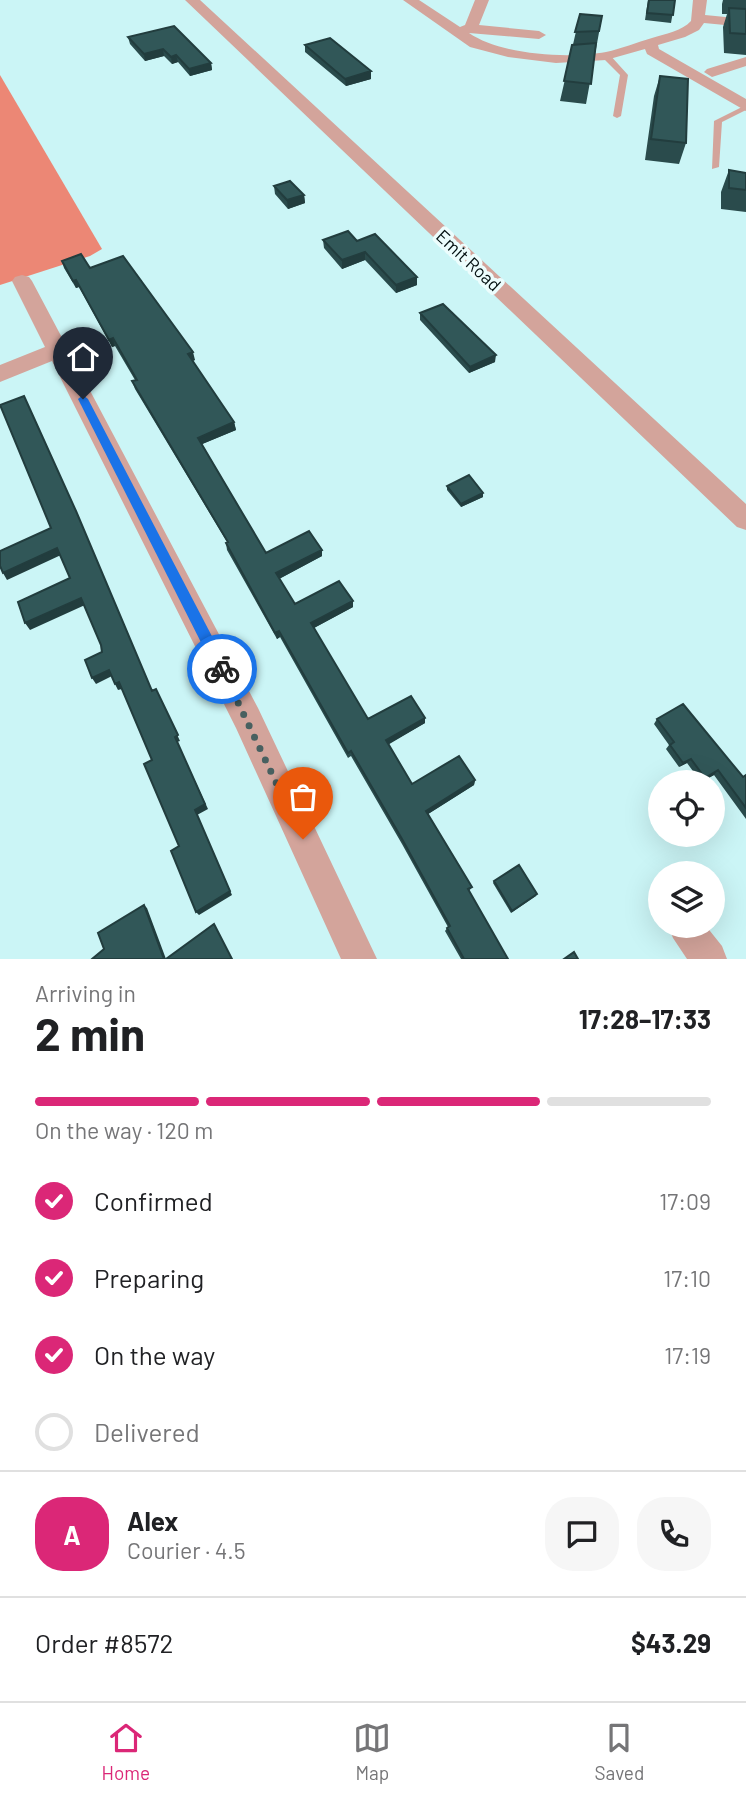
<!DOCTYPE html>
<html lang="en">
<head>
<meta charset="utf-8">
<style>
	body { margin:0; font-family:Barlow,sans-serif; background:#f6f6f6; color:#202124; height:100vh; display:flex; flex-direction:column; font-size:26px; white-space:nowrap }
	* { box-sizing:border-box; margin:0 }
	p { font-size:23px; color:#757577 }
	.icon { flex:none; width:38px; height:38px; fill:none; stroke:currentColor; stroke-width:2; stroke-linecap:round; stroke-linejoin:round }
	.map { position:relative; height:959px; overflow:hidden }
	.panel { display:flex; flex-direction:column; background:#fff; flex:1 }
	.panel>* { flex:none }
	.controls { position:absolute; left:648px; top:770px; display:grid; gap:14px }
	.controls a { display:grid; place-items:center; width:77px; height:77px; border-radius:50%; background:#fff; box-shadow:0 7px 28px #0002; font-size:35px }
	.pin { position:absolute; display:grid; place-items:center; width:60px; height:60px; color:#fff; margin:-72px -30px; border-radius:50% 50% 50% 0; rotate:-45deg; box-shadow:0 0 7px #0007 }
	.pin .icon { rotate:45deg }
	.courier { position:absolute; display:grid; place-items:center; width:70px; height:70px; margin:-35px; border:5px solid #1a73e8; border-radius:50%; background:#fff; color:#222; box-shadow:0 2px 9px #0007 }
	.head em { font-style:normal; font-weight:700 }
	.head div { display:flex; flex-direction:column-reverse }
	.head { display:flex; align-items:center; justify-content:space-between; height:119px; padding:0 35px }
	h1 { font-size:46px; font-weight:700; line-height:52px }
	.bar { display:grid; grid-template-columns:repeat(4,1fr); gap:10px 7px; align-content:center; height:84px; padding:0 35px }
	.bar i { height:9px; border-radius:5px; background:#e0e0e0 }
	.bar .on { background:#db2777 }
	.bar p { grid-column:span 4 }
	.line { display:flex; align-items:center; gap:18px; padding:0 35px; border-top:2px solid #e0e0e0 }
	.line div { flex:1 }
	.round { display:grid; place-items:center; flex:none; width:74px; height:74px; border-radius:28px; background:#f6f6f6 }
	ol { padding:0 35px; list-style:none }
	li { display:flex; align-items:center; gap:21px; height:77px }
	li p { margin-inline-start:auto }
	li .icon { padding:7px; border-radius:50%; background:#db2777; color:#fff; stroke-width:4 }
	li:last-child { color:#757577 }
	li i { width:38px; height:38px; border:4px solid #e0e0e0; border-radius:50% }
	.tabs { display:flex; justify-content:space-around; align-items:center; height:98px; border-top:2px solid #e0e0e0; background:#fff; font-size:19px; color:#757577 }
	.tabs a { display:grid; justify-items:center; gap:4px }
	.tabs .on { color:#db2777 }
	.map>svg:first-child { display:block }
</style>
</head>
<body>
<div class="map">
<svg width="746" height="959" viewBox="0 0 746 959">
	<rect width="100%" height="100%" fill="#cbf5f6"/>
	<path fill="#ec8775" d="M0 75 102 249 90 256 0 285Z"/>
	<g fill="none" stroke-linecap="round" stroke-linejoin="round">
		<path fill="#d3a49b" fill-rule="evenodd" d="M603 54H609L628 75 621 116 617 118 613 116 620 75 603 58Z
			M746 105V110L722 122 719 167 712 169 714 121Z"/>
		<path fill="#d3a49b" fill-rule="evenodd" d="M185 0H200L746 504V530L737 527Z
			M403 0H419L460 27 465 25 475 0H489L479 25 539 31 546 35 539 39 469 33C501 55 568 59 606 52 621 49 637 42 652 38 665 34 682 31 691 21L693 0H707L705 15 746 19V27L704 23 699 30 685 37 658 45 659 49 746 99V111L647 54 645 49 606 60 556 63 508 57 470 47Z
			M746 57V66L712 77 704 72 707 69Z
			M22 275 29 277 32 281 258 708 377 959H341L236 728 52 361 0 382V365L45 347 12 281 15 277Z
			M668 926H706L722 946 727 959H687L673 938Z"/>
	</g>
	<path fill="#2a4b4c" d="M648 0H675L671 23 645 20Z
		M723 0H746V55L724 53 723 27 727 14H722V4Z
		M580 14 602 16 586 104 560 101Z
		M128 37 211 63 212 70 190 76 178 62 172 64 164 56 145 61 130 44Z
		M305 45 371 71V79L346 86 305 52Z
		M660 76 686 143 679 164 645 160 654 96Z
		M729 170 746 173V212L721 209V192Z
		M274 186 304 195 305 203 288 209 275 194Z
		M323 240 357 241 417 277V285L396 293 365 260 342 269 324 248Z
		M62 261 90 268 195 360 192 361 234 422 236 430 202 444 266 553 322 556 279 579 295 604 353 607 314 628 368 719 425 718V723L388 744 412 784 475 780 474 785 428 814 472 887 469 891 508 959H461L445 931 448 927 402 844 351 756 348 758 280 637 277 639 227 550 226 543 227 542 135 389 132 381 135 380 115 346 112 347 79 287 76 288 64 268Z
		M420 313 495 362 469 373 420 320Z
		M447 486 483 497 461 507 447 490Z
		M657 719 743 777 746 775V819L714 775 701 782 687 763 679 767 666 749 669 745 654 724Z
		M494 881 536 896 511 913 493 883Z"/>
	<path fill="#223d3e" d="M163 49 164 56 145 61 144 54Z
		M176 55 178 62 172 64 171 57Z
		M211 63 212 70 190 76 189 69Z
		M371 71V79L346 86 345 79Z
		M304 195 305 203 288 209 287 200Z
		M365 252V260L342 269V260Z
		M417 277V285L396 293V285Z
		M76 280 79 287 76 288 73 281Z
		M113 338 115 346 112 347 109 340Z
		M193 352 195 360 190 362 188 354Z
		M496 355 495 362 469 373 470 367Z
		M234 422 236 430 200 445 198 438Z
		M483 493V497L461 507V504Z
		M57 548 61 555 7 580 3 573Z
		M322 550V556L277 580 276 573Z
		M81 598 85 605 30 630 25 623Z
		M353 601V607L312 629 311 623Z
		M279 631 280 637 277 639 275 633Z
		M109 670 112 676 96 684 92 678Z
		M119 682 122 689 118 690 115 684Z
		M156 689 180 741 177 742 208 809 197 815 232 895 199 915 196 912 195 810 175 737Z
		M425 718V723L386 746V740Z
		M691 759 687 763 679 767 683 763Z
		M718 770 714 775 701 782 705 778Z
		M475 780 474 785 425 816 426 811Z
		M144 905 147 908 166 959H164Z"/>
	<path fill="#315758" stroke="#223d3e" stroke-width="2" d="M649 0H675L673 15 647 13Z
		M729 8 746 9V34L730 33Z
		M580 14 602 16 599 31 575 32Z
		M174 26 211 63 189 69 176 55 171 57 163 49 144 54 128 37Z
		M330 38 371 71 345 79 305 45Z
		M596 43 591 84 564 81 572 45Z
		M660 76 688 79 686 143 651 139Z
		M729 170 746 173V190L729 188Z
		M290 181 304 195 287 200 274 186Z
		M348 231 357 241 375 234 417 277 396 285 365 252 342 260 323 240Z
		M81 254 90 268 123 256 193 352 188 354 234 422 198 438 266 553 309 531 322 550 276 573 295 604 339 581 353 601 311 623 368 719 411 696 425 718 386 740 412 784 459 756 475 780 426 811 472 887 468 889 508 959H464L447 928 450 926 402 839 351 751 348 753 279 631 275 633 226 543 228 542 132 381 137 380 113 338 109 340 76 280 73 281 62 261Z
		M443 304 496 355 470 367 420 313Z
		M24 396 76 511 152 691 156 689 178 735 175 737 205 804 195 810 230 891 196 912 171 851 179 846 144 764 152 760 119 682 115 684 109 670 92 678 85 660 102 652 101 645 81 598 25 623 18 602 70 578 57 548 3 573 0 566V551L51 528 0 405Z
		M469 475 483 493 461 504 447 486Z
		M683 704 743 777 746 775V808L718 770 705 778 691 759 683 763 670 745 674 742 657 719Z
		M519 865 537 894 512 911 494 881Z
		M144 905 164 959H92L104 949 98 933Z
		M214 924 232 959H166Z
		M574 952 578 959H564Z"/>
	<path fill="#1a73e8" d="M83 395 88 399 227 665V674H217L78 399Z"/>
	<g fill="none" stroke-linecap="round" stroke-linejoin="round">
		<path stroke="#486060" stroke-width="7" stroke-dasharray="0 12.6" d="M222 669 303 839"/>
	</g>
	<g text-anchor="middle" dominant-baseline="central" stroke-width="7" stroke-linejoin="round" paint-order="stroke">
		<g font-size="18" fill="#020f10" stroke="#ecfdfd">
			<text transform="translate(469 260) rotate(43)">Emit Road</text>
		</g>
	</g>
</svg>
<div class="controls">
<a><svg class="icon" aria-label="locate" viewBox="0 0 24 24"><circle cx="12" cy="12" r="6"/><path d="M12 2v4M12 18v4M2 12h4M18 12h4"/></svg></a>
<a><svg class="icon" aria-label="layers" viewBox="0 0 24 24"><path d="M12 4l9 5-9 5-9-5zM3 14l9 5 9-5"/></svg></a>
</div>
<div class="pin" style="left:303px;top:839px;background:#ea580c"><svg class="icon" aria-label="bag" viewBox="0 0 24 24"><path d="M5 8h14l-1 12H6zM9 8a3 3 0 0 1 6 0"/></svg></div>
<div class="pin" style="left:83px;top:399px;background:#1f2937"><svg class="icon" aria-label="home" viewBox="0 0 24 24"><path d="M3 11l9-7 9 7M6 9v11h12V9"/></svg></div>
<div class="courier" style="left:222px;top:669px"><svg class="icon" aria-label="bike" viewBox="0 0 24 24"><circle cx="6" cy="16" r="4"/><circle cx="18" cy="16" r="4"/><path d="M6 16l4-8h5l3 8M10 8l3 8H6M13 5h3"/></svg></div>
</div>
<section class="panel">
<div class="head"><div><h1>2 min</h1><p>Arriving in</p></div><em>17:28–17:33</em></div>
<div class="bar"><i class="on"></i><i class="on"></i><i class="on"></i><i></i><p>On the way · 120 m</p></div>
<ol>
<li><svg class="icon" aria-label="check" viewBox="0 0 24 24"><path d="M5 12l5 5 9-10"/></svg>Confirmed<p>17:09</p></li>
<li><svg class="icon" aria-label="check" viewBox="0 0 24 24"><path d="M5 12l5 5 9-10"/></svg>Preparing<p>17:10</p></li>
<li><svg class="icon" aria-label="check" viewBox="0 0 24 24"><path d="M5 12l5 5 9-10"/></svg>On the way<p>17:19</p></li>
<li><i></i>Delivered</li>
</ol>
<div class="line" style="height:126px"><b class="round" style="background:#db2777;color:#fff">A</b><div><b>Alex</b><p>Courier · 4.5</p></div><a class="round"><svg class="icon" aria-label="chat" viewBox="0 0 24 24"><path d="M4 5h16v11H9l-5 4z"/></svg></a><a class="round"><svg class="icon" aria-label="phone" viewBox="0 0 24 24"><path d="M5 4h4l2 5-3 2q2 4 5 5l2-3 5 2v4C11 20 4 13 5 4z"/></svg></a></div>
<div class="line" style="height:91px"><div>Order #8572</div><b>$43.29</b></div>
</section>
<nav class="tabs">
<a class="on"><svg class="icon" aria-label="home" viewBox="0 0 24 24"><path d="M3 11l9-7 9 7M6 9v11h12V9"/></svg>Home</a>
<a><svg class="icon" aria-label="map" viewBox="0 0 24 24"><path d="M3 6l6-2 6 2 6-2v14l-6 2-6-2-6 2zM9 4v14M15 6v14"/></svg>Map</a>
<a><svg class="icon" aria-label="saved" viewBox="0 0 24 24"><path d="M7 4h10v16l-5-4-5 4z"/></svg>Saved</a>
</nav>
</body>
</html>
